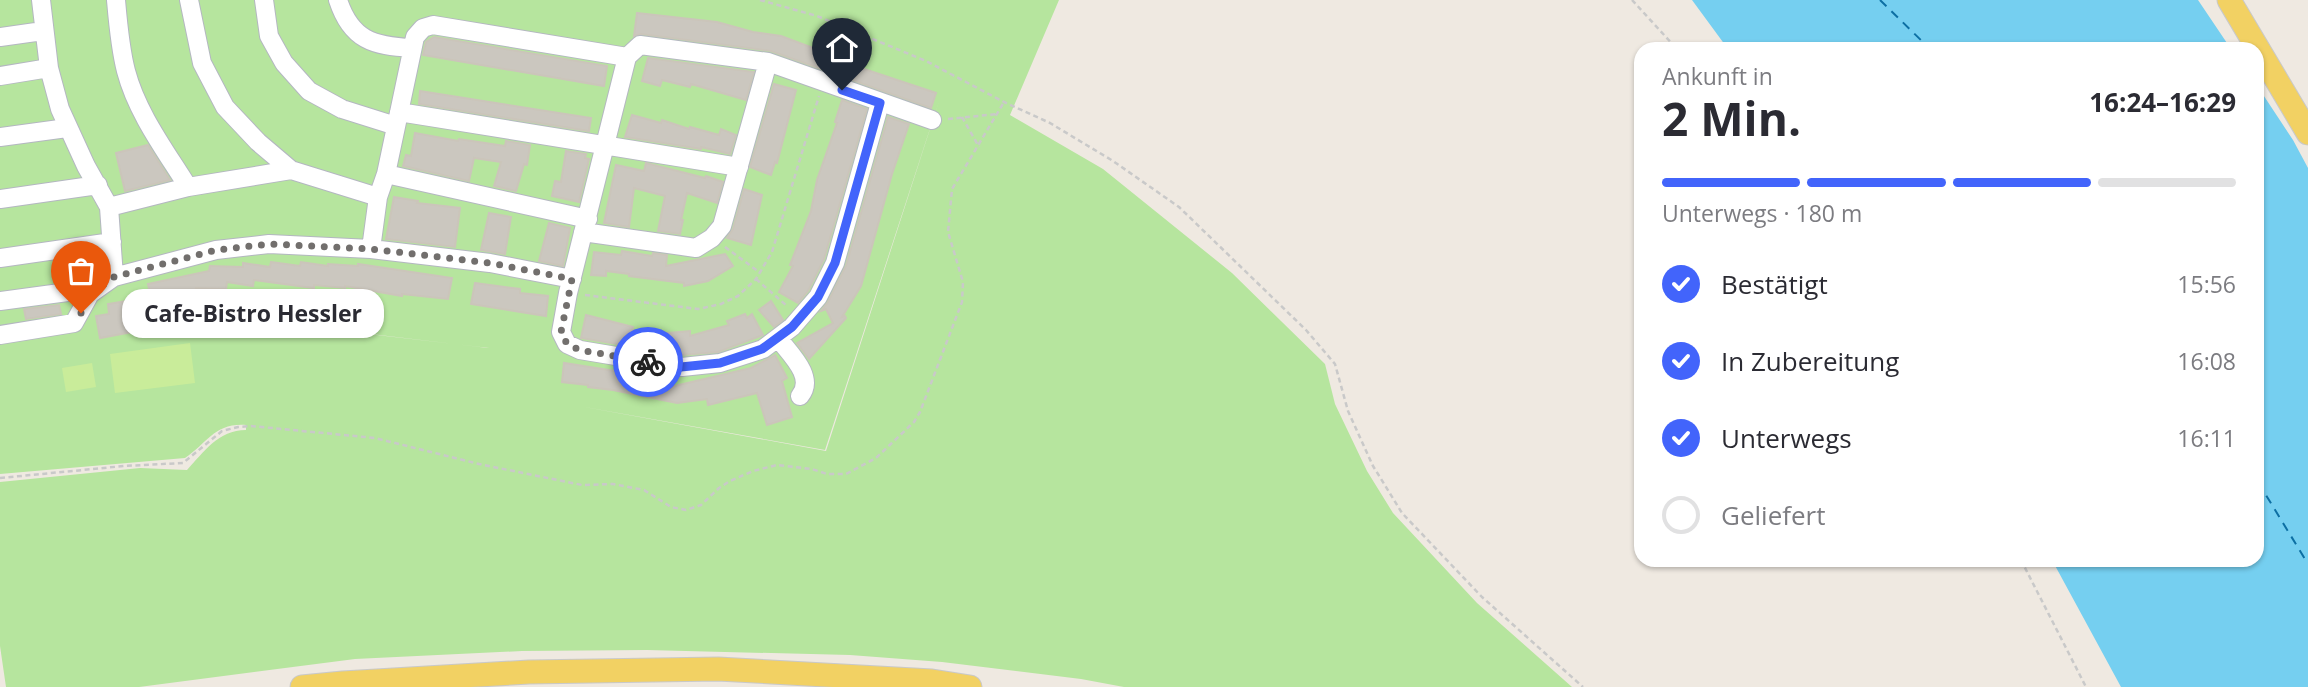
<!DOCTYPE html>
<html lang="de">
<head>
<meta charset="utf-8">
<style>
	body { margin:0; font-family:"Open Sans",sans-serif; background:#f2f2f3; color:#2b2b33; height:100vh; display:flex; flex-direction:column; font-size:26px; white-space:nowrap }
	* { box-sizing:border-box; margin:0 }
	p { font-size:23px; color:#7c7c81 }
	.icon { flex:none; width:38px; height:38px; fill:none; stroke:currentColor; stroke-width:2; stroke-linecap:round; stroke-linejoin:round }
	.map { position:relative; flex:1; overflow:hidden }
	.side { position:absolute; left:1634px; top:42px; width:630px; height:525px; display:flex; flex-direction:column; background:#fff; border-radius:21px; box-shadow:0 2px 5px #0004 }
	.side>* { flex:none }
	.pin { position:absolute; display:grid; place-items:center; width:60px; height:60px; color:#fff; margin:-72px -30px; border-radius:50% 50% 50% 0; rotate:-45deg; box-shadow:0 0 7px #0007 }
	.pin .icon { rotate:45deg }
	.courier { position:absolute; display:grid; place-items:center; width:70px; height:70px; margin:-35px; border:5px solid #4264fb; border-radius:50%; background:#fff; color:#222; box-shadow:0 2px 9px #0007 }
	.bubble { position:absolute; height:49px; border-radius:21px; background:#fff; box-shadow:0 2px 5px #0004; font-size:23px; font-weight:700; line-height:49px; text-align:center }
	.summary em { font-style:normal; font-weight:700 }
	.summary div { display:flex; flex-direction:column-reverse }
	.summary { display:flex; align-items:center; justify-content:space-between; height:119px; padding:0 28px }
	h1 { font-size:46px; font-weight:700; line-height:52px }
	.bar { display:grid; grid-template-columns:repeat(4,1fr); gap:10px 7px; align-content:center; height:84px; padding:0 28px }
	.bar i { height:9px; border-radius:5px; background:#e1e1e2 }
	.bar .selected { background:#4264fb }
	.bar p { grid-column:span 4 }
	ol { padding:0 28px; list-style:none }
	li { display:flex; align-items:center; gap:21px; height:77px }
	li p { margin-inline-start:auto }
	li .icon { padding:7px; border-radius:50%; background:#4264fb; color:#fff; stroke-width:4 }
	li:last-child { color:#7c7c81 }
	li i { width:38px; height:38px; border:4px solid #e1e1e2; border-radius:50% }
	.map>svg:first-child { display:block }
</style>
</head>
<body>
<div class="map">
<svg width="2308" height="687" viewBox="0 0 2308 687">
	<rect width="100%" height="100%" fill="#efe9e1"/>
	<path fill="#b6e59e" fill-rule="evenodd" d="M0 0H1059L1010 115 1103 169 1232 273 1325 364 1335 404 1367 471 1393 513 1477 603 1572 687H1124L1081 679 942 662 850 655 647 650 522 651 355 659 139 687H6L0 646V482L140 468 187 470C204 452 218 430 246 430V425C214 423 208 443 185 458L0 474ZM940 98 826 451 579 406 825 450ZM238 318 488 348H489L238 319 221 323V321Z"/>
	<path fill="#c9ec9a" d="M190 343 195 383 115 393 110 354Z
		M92 363 96 387 66 392 62 368Z"/>
	<path fill="#75cff0" d="M1692 0H2198L2231 49H1728Z
		M2258 87 2293 140 2308 168V687H2121L2052 560H2258Z"/>
	<g fill="none" stroke-linecap="round" stroke-linejoin="round">
		<path stroke="#0d6fa3" stroke-width="2" stroke-dasharray="9 7" stroke-linecap="butt" d="M1880 0 1930 49
			M2258 482 2308 564"/>
	</g>
	<path fill="#cbc7bf" stroke="#cbc5ba" stroke-width="2" d="M637 13 717 22 753 32 781 36 856 64 855 66 936 93 931 108 771 51 641 34 634 36Z
		M434 37 607 66 604 86 423 55 426 42Z
		M648 58 754 72 746 100 691 84 690 87 662 80 660 86 642 81Z
		M774 84 796 90 777 163 775 162 771 175 750 167Z
		M420 91 591 118 589 131 419 104Z
		M842 100 867 109 824 259 808 291 798 303 779 292 793 266 790 265 811 211 817 180 837 123 835 122Z
		M632 115 661 123 662 120 689 129 690 127 719 135 721 129 736 135 730 154 701 147V149L625 137Z
		M888 117 909 124 892 174 861 286 842 317 845 316 846 318 809 359 797 343 833 323 826 309 821 311 828 302 846 266Z
		M415 133 458 141 459 139 505 146 506 141 530 145 527 165 524 164 516 191 494 186 501 162 474 158 469 181 403 166 406 155 411 156Z
		M148 145 170 180 125 191 116 153Z
		M566 151 586 154 585 158 589 159 579 202 552 196 555 181 561 182Z
		M646 163 705 178 706 176 723 182 717 203 687 193 681 220H683L680 234 658 231 665 196 634 188 629 227 604 223 616 165 644 171Z
		M744 189 762 195 751 245 727 238 733 229Z
		M394 197 418 201 417 203 460 208 455 247 386 239Z
		M489 213 511 217 505 254 481 250Z
		M549 223 570 228 563 266 539 261Z
		M622 251 652 256 653 253 667 255 666 266 725 254 733 266 708 281 684 286V283L629 276V274L606 271V276L591 275 594 252 621 255Z
		M271 262 300 266 301 262 328 266V264L358 266V264L452 278 448 299 402 294V296L345 286V288L314 285V288L254 280 253 286 227 282 226 289 196 288 197 298 153 307 148 284 209 271 210 266 243 267V263L270 267Z
		M475 283 520 289V293L548 296 546 316 471 304Z
		M133 300 138 331 100 338 96 316 109 314 108 304Z
		M771 301 783 320 774 327 759 310Z
		M59 305 61 314 26 319 24 309Z
		M745 314 747 318 752 314 763 335 718 352 682 355 581 338 586 315 633 327 632 330 667 333 690 331V336L729 325 727 321Z
		M775 355 787 378 782 381 792 417 767 425 757 393 708 405 707 399 677 403 613 390 588 387V385L562 382 564 363 659 378 662 389 751 368Z"/>
	<g fill="none" stroke-linecap="round" stroke-linejoin="round">
		<defs>
			<path id="minor" d="M41 0 49 68 60 109 86 166 109 207 114 277
				M116 0C118 23 120 48 126 71 137 113 165 150 188 187
				M189 0 202 63 225 107 258 142 291 170 378 197
				M264 0 269 36 284 63 309 91 342 109 396 126
				M338 0C351 40 373 46 412 48
				M0 37 43 31
				M627 57 568 293 561 332 567 344 580 350 682 367 720 363 763 349 792 327 818 297 835 263 880 103
				M0 76 49 68
				M399 112 739 167
				M0 137 67 128
				M386 174 588 219
				M0 199 98 185
				M109 207 188 187 291 170
				M583 232 696 248 712 238 722 226 768 62
				M371 249 378 197 386 174 415 37 423 28 433 25 627 57 640 45 768 62 932 120
				M0 258 112 242
				M0 301 75 291 90 294 114 277 216 250 269 244 371 249 490 263 572 279
				M0 335 74 323 90 294
				M778 338C789 353 816 377 800 396"/>
			<path id="major" d="M2229 0 2308 133
				M302 687 343 683 529 672 718 669 932 681 970 687"/>
		</defs>
		<use href="#minor" stroke="#b4b7c1" stroke-width="20"/>
		<use href="#major" stroke="#c9c9c9" stroke-width="25"/>
		<path stroke="#c9c9c9" stroke-width="2.5" stroke-dasharray="5 3.5" stroke-linecap="butt" d="M760 0 817 16 926 61 1004 102 1050 123 1113 161 1179 207 1306 330 1335 364 1348 411 1373 466 1402 513 1482 597 1583 687
			M1632 0 1677 49
			M962 117 979 147
			M948 119 997 114
			M725 247 759 272
			M756 279 787 306
			M585 295 698 309 721 304 738 296 756 279 772 252 819 96
			M0 478 124 466 183 463 222 431 238 427 251 426 375 438 479 464 582 485 613 484 644 490 671 507 686 510 701 505 719 488 730 481 753 471 777 465 812 469 827 474H846L876 458 914 422 920 412 962 302 963 282 948 232 952 189 1004 102
			M2021 560 2086 687"/>
		<use href="#minor" stroke="#fff" stroke-width="18"/>
		<use href="#major" stroke="#f2d163" stroke-width="23"/>
	</g>
	<g fill="none" stroke-linecap="round" stroke-linejoin="round">
		<path stroke="#726f6d" stroke-width="7" stroke-dasharray="0 12.6" d="M81 313 90 294 114 277 216 250 270 244 371 249 490 263 572 279 561 332 567 344 580 350 648 362"/>
		<path stroke="#4264fb" stroke-width="9" d="M648 362 681 367 720 363 762 349 792 327 818 297 835 263 880 103 842 90"/>
	</g>
</svg>
<div class="pin" style="left:81px;top:313px;background:#ea580c"><svg class="icon" aria-label="bag" viewBox="0 0 24 24"><path d="M5 8h14l-1 12H6zM9 8a3 3 0 0 1 6 0"/></svg></div>
<div class="pin" style="left:842px;top:90px;background:#1f2937"><svg class="icon" aria-label="home" viewBox="0 0 24 24"><path d="M3 11l9-7 9 7M6 9v11h12V9"/></svg></div>
<div class="courier" style="left:648px;top:362px"><svg class="icon" aria-label="bike" viewBox="0 0 24 24"><circle cx="6" cy="16" r="4"/><circle cx="18" cy="16" r="4"/><path d="M6 16l4-8h5l3 8M10 8l3 8H6M13 5h3"/></svg></div>
<div class="bubble" style="left:122px;top:289px;width:262px">Cafe-Bistro Hessler</div>
<section class="side">
<div class="summary"><div><h1>2 Min.</h1><p>Ankunft in</p></div><em>16:24–16:29</em></div>
<div class="bar"><i class="selected"></i><i class="selected"></i><i class="selected"></i><i></i><p>Unterwegs · 180 m</p></div>
<ol>
<li><svg class="icon" aria-label="check" viewBox="0 0 24 24"><path d="M5 12l5 5 9-10"/></svg>Bestätigt<p>15:56</p></li>
<li><svg class="icon" aria-label="check" viewBox="0 0 24 24"><path d="M5 12l5 5 9-10"/></svg>In Zubereitung<p>16:08</p></li>
<li><svg class="icon" aria-label="check" viewBox="0 0 24 24"><path d="M5 12l5 5 9-10"/></svg>Unterwegs<p>16:11</p></li>
<li><i></i>Geliefert</li>
</ol>
</section>
</div>
</body>
</html>
